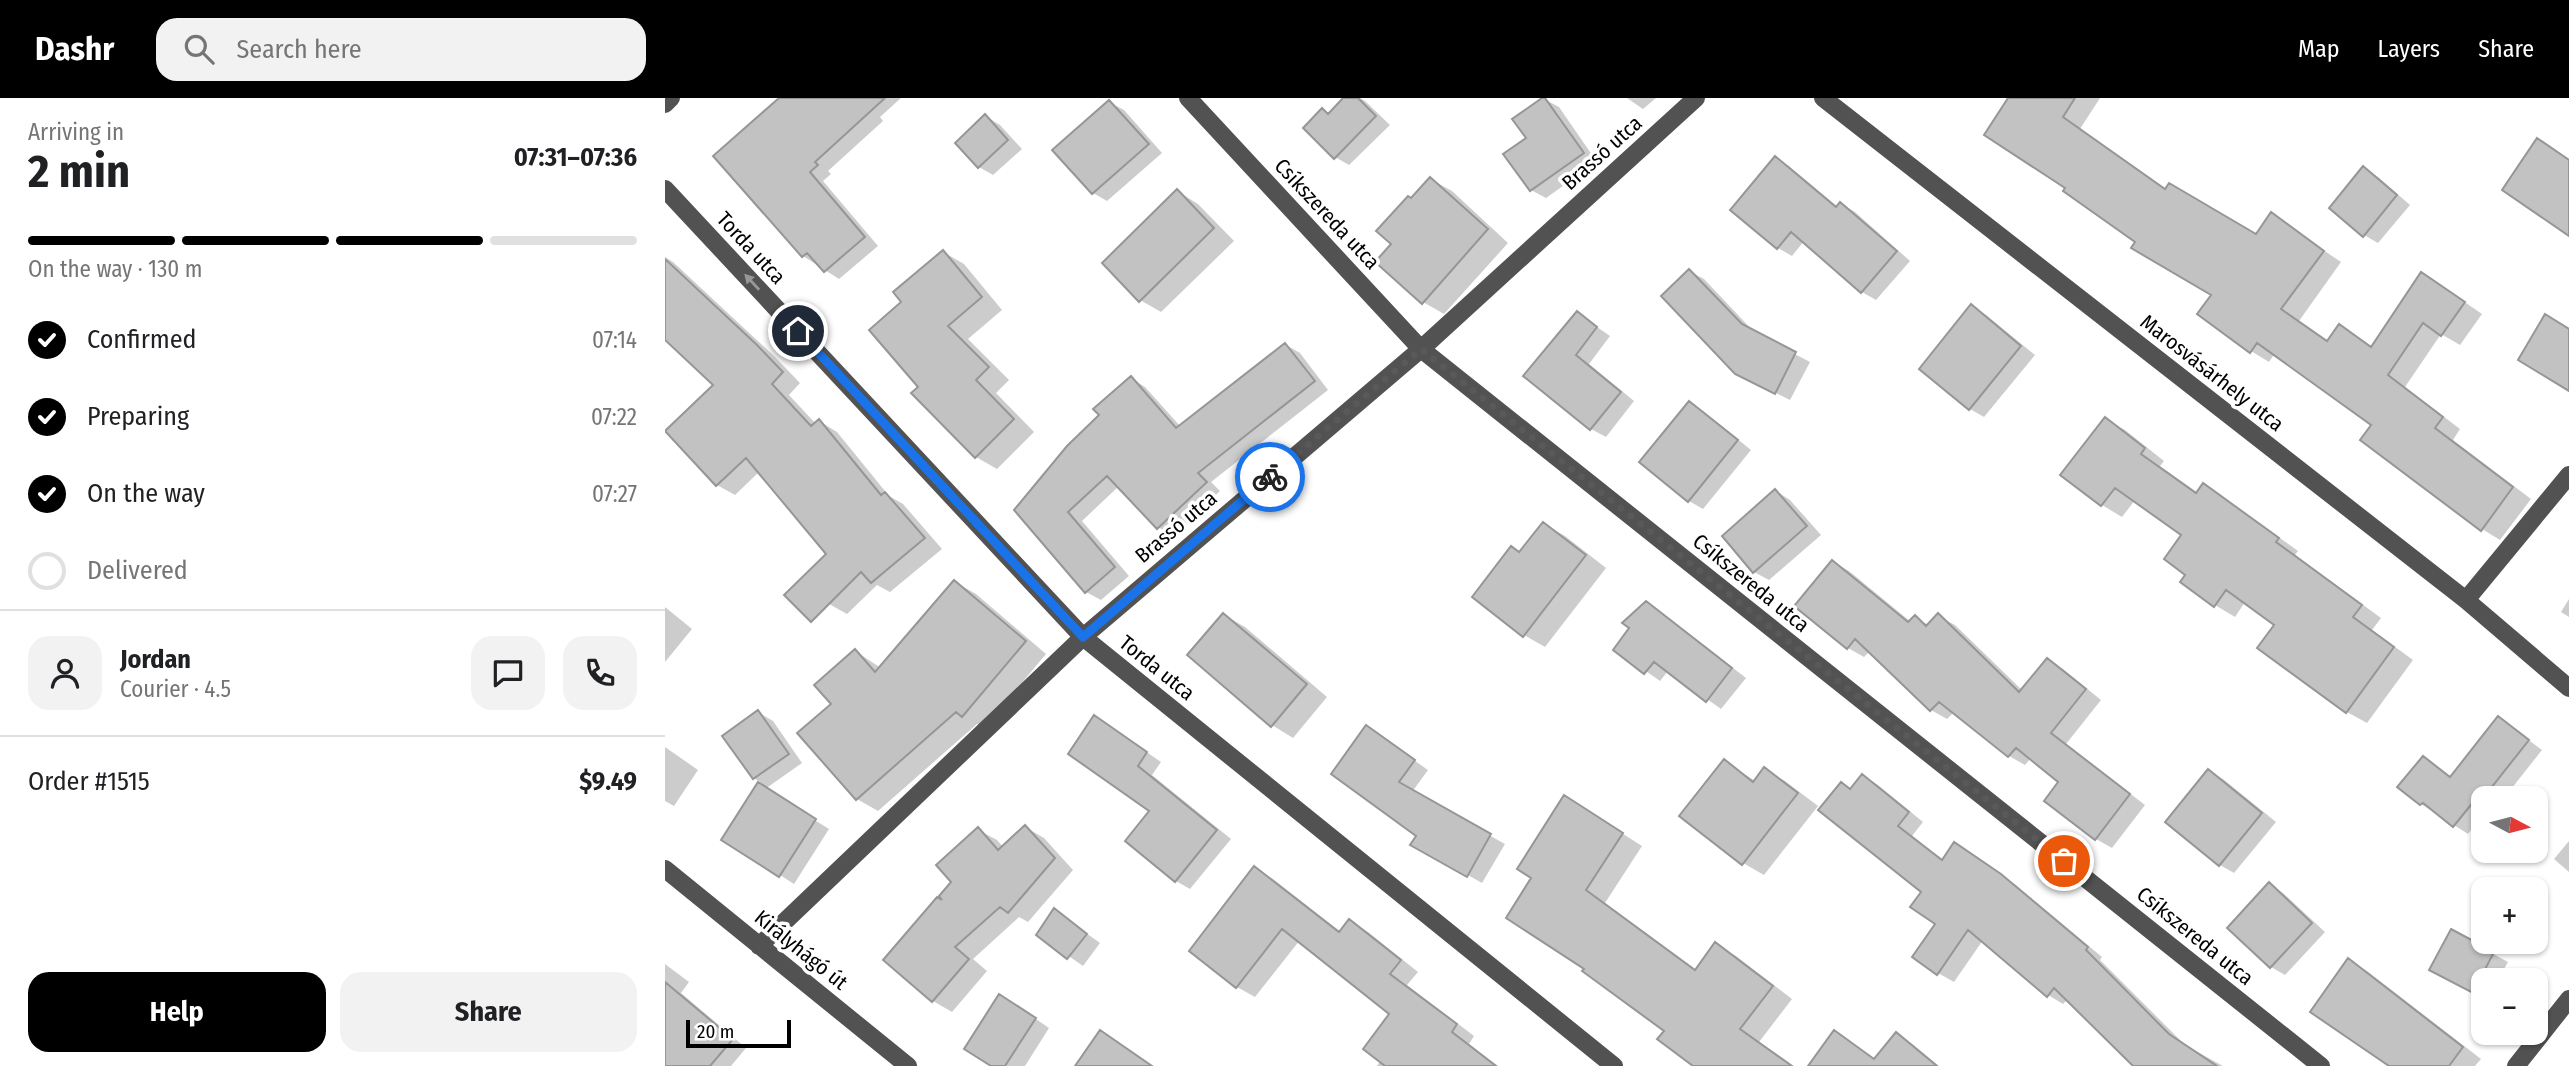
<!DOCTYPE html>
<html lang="en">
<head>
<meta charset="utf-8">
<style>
	body { margin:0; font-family:"Fira Sans Condensed",sans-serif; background:#f2f2f2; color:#202124; height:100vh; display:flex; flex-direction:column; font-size:26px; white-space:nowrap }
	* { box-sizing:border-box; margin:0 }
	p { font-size:23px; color:#757577 }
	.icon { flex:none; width:38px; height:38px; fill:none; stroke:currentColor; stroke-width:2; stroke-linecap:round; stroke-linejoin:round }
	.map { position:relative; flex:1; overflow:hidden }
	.details { display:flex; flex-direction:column; background:#fff; width:665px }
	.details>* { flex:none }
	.needle { width:46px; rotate:97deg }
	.fabs { position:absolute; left:1806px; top:688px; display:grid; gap:14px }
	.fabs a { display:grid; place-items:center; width:77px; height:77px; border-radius:14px; background:#fff; box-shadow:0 2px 5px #0004; font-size:35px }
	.scale { position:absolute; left:21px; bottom:18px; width:105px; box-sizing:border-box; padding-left:7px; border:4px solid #000; border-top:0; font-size:19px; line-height:24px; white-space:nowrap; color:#000; -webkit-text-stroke:5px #fff; paint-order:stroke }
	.pin { position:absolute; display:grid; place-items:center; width:60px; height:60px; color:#fff; margin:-30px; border:4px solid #fff; border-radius:50%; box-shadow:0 2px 7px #0007 }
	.courier { position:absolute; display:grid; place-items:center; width:70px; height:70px; margin:-35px; border:5px solid #1a73e8; border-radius:50%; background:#fff; color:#222; box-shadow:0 2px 9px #0007 }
	.summary em { font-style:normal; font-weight:700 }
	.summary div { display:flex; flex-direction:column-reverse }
	.summary { display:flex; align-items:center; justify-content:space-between; height:119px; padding:0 28px }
	h1 { font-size:46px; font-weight:700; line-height:52px }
	.bar { display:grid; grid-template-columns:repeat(4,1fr); gap:10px 7px; align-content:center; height:84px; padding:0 28px }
	.bar i { height:9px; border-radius:5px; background:#e0e0e0 }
	.bar .on { background:#000 }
	.bar p { grid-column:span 4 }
	.line { display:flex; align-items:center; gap:18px; padding:0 28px; border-top:2px solid #e0e0e0 }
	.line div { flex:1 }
	.round { display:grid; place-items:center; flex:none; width:74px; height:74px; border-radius:21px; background:#f2f2f2 }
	ol { padding:0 28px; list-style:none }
	li { display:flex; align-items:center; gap:21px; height:77px }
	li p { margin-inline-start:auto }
	li .icon { padding:7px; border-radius:50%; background:#000; color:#fff; stroke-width:4 }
	li:last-child { color:#757577 }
	li i { width:38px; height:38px; border:4px solid #e0e0e0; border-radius:50% }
	.cta { display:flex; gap:14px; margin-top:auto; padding:14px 28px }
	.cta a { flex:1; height:80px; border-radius:21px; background:#000; color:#fff; font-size:28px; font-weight:700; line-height:80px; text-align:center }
	.cta a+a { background:#f2f2f2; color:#202124 }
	header { display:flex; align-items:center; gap:42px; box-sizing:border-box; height:98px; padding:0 35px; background:#000; color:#fff }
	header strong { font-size:33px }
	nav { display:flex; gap:38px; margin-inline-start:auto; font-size:24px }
	.search { width:490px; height:63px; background:#f2f2f2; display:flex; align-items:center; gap:18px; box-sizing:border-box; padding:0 24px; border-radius:21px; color:#757577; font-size:26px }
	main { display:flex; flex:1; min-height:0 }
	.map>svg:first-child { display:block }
</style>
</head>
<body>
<header>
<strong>Dashr</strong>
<div class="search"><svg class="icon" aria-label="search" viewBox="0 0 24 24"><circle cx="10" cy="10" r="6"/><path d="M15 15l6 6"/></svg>Search here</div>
<nav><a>Map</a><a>Layers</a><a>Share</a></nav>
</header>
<main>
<section class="details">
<div class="summary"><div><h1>2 min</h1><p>Arriving in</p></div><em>07:31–07:36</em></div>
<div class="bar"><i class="on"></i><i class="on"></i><i class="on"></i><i></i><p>On the way · 130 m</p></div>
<ol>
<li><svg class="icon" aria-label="check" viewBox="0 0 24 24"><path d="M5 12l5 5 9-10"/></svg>Confirmed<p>07:14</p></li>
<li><svg class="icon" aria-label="check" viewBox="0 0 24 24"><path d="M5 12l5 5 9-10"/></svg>Preparing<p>07:22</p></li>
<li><svg class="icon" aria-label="check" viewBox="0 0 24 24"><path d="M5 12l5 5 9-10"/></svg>On the way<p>07:27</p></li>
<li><i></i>Delivered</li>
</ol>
<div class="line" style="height:126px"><a class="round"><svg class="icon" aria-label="person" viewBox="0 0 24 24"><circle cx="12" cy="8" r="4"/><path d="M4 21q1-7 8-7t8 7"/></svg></a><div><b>Jordan</b><p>Courier · 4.5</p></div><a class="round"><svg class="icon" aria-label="chat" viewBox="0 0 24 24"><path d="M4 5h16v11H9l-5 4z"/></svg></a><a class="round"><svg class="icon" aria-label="phone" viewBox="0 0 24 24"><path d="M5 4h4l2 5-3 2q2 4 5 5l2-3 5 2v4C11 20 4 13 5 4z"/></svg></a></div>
<div class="line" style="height:91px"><div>Order #1515</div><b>$9.49</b></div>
<div class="cta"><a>Help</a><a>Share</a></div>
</section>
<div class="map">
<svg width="1904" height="968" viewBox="0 0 1904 968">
	<rect width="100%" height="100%" fill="#fff"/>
	<path fill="#0003" d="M129 0H236L215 19 218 23 163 73 166 76 158 83 213 148 174 181 138 158 51 58Z
		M681 0H695L700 3 725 27 684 67 670 59 657 13 664 17Z
		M962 0H991L978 11Z
		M1345 0H1435L1415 31 1502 92 1591 138 1606 117 1676 164 1634 223 1664 244 1675 228 1708 249 1775 187 1817 216 1795 247 1776 236 1740 289 1795 331 1788 342 1866 401 1835 442 1817 431 1709 326 1610 255 1604 264 1586 253 1549 196 1472 143 1402 90Z
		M879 1 894 9 932 64 881 100 866 92 864 40Z
		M444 4 459 12 497 55 442 103 428 95Z
		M320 18 335 27 357 51 328 77 314 69Z
		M1110 60 1124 68 1173 109 1176 106 1190 114 1245 163 1211 202 1197 194 1139 143 1127 158 1113 150Z
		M1698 71 1713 79 1745 107 1713 145 1699 137Z
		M765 81 787 93 843 145 779 216 758 204 729 146 747 102Z
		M512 93 533 106 569 143 496 214 475 202Z
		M278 154 299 166 337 212 303 241 344 282 331 295 369 334 332 371 311 359 255 289 239 204Z
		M0 159 8 164 109 258 135 285 124 297 151 326 154 323 172 334 224 398 238 406 277 451 225 494 212 487 182 516 164 506 163 457 95 373 70 397 52 387 2 333 50 287 0 239Z
		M1024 173 1039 181 1090 235 1145 264 1125 302 1087 283Z
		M1307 209 1321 217 1370 257 1319 319 1305 311Z
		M912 215 945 238 924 266 969 303 941 339 926 331 861 277Z
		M621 247 635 255 663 292 546 384 555 393 508 438 493 429 454 388 417 423 464 478 436 502 421 494 352 412 436 318 466 280 480 289 515 328Z
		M1024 305 1038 313 1086 352 1038 411 1024 403Z
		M1440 321 1460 332 1499 363 1495 368 1533 395 1538 387 1558 399 1633 453 1630 457 1716 520 1707 532 1748 562 1702 625 1682 614 1611 527 1580 504 1570 519 1550 507 1523 476 1518 437 1470 402 1457 419 1437 407 1398 377Z
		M1111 393 1125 402 1156 437 1104 482 1089 474 1059 438Z
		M879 426 900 438 941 470 880 549 859 537 856 456Z
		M1168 464 1184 473 1246 524 1250 520 1264 527 1273 518 1290 527 1358 593 1382 562 1398 571 1436 602 1401 646 1480 707 1447 750 1431 741 1396 684 1366 660 1360 667 1344 658 1289 614 1282 621 1266 612 1205 553 1199 559 1183 550 1132 508Z
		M290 484 311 496 381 556 319 630 312 626 213 713 192 701 168 606 190 553 216 570Z
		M1904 501V519L1896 514Z
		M981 506 996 514 1081 580 1056 611 1003 573 995 583 951 552Z
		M0 509 27 531 0 564Z
		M559 517 580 529 662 599 628 640 607 627Z
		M93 614 108 623 137 665 100 691 164 731 129 786 59 741 95 684 89 680Z
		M1834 620 1877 652 1839 700H1818V717L1803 736 1756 706 1758 660 1787 680Z
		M444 628 496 664 487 677 566 741 525 791 511 783 487 713Z
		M702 629 763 672 747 694 840 746 817 785 748 746 753 737Z
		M0 649 33 672 9 708 0 703Z
		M1059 663 1090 683 1099 671 1120 683 1153 708 1099 777 1078 765Z
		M1543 673 1558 681 1611 724 1569 775 1555 767Z
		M1197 678 1213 687 1258 724 1247 738 1279 763 1305 756 1351 787 1437 859 1435 862 1520 947 1558 968H1476L1403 901 1398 906 1383 897 1318 842 1289 884 1273 875 1272 825 1258 793 1186 692Z
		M919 711 977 748 940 805 1031 872 1050 847 1071 858 1127 901 1094 944 1128 968H1031L1001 932 920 873Z
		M360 729 379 740 408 772 363 824 354 819 308 861 322 873 287 914 268 903 220 862 283 808 288 784 313 732 332 742 338 749Z
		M1904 743V774L1889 761Z
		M590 770 608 781 676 834 685 823 703 834 753 874 742 887 809 938 804 946 833 968H712L716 962 727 915 635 842 590 899 572 889 526 853Z
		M1604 786 1618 795 1660 834 1620 877 1606 869Z
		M389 812 435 845 418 868 374 837Z
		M1786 833 1843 864 1833 882H1818V899L1781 880Z
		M1683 862 1702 873 1816 961 1810 968H1727Z
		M0 866 24 884 16 895 81 950 66 968H0Z
		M349 906 384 930 360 968H329Z
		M1169 934 1211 962 1231 936 1246 945 1274 968H1145Z"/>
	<path fill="#c2c2c2" stroke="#969696" stroke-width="2" d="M114 0H220L150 64 153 67 145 74 200 139 159 174 142 155 137 159 48 58Z
		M678 0H693L711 18 669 61 638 30 657 10 663 16Z
		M877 0H880L919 55 865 93 838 56 861 40 847 21Z
		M1343 0H1410L1398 19 1500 91 1504 85 1591 136 1606 114 1659 153 1616 211 1662 243 1674 226 1706 249 1756 174 1800 204 1776 238 1758 225 1723 277 1778 319 1770 330 1848 389 1816 433 1695 342 1706 327 1592 245 1585 255 1532 216 1546 197 1466 150 1470 144 1398 93 1400 90 1319 37Z
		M444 2 484 46 427 96 387 52Z
		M320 16 343 42 313 70 290 45Z
		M1872 40 1904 62V138L1837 92Z
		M1110 58 1171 109 1175 104 1232 153 1196 195 1126 134 1112 151 1065 112Z
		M1698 68 1732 97 1698 139 1664 110Z
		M765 79 823 131 757 206 710 164 726 146 711 133 743 98 746 100Z
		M512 91 549 130 474 204 437 165Z
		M278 152 317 199 283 228 324 269 311 282 349 321 310 360 246 295 253 289 204 232 236 204 228 194Z
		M0 161 91 246 118 274 107 286 146 328 154 321 216 397 220 394 260 440 206 485 196 474 146 524 119 497 161 456 81 360 51 388 0 333 48 287 0 242Z
		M1024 171 1077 226 1131 254 1110 296 1070 276 996 198Z
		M1306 206 1356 248 1304 312 1254 271Z
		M912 213 932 229 911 257 956 294 925 332 858 278Z
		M1880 216 1904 231V293L1853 262Z
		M620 245 650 283 533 375 542 384 492 431 442 378 403 414 450 469 420 495 349 412 402 348 434 317 428 311 466 278 511 330Z
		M1024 303 1073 342 1023 404 974 364Z
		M1440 319 1480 350 1476 356 1531 395 1538 385 1614 440 1611 444 1697 507 1688 519 1729 549 1681 615 1592 550 1609 527 1561 492 1549 509 1515 484 1520 477 1499 461 1516 437 1450 390 1436 408 1395 377Z
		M1110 391 1142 428 1088 475 1057 438Z
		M878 424 921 457 858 539 807 499 846 448 854 454Z
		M1167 462 1243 524 1250 517 1261 528 1273 515 1354 594 1382 560 1421 591 1386 635 1465 696 1430 742 1379 703 1393 684 1351 650 1343 659 1274 604 1265 613 1190 541 1182 551 1129 508Z
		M289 482 361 543 297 619 291 614 191 702 132 635 166 606 149 587 190 551 210 574Z
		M981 503 1067 570 1041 604 989 564 979 576 948 552 964 530 957 525Z
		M558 515 642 586 606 629 522 557Z
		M93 612 124 656 88 681 57 638Z
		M429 617 482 654 473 668 552 732 510 784 460 743 484 713 403 656Z
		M1833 618 1864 642 1822 695 1818 692 1788 729 1758 705 1755 707 1732 689 1758 658 1785 679Z
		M701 627 750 662 734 684 826 736 802 779 745 747 751 738 666 676Z
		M1059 661 1088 684 1099 669 1133 695 1077 767 1014 718Z
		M1543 671 1597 715 1554 768 1500 724Z
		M1197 676 1244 714 1233 728 1277 762 1289 744 1336 776 1423 849 1421 852 1504 936 1552 968H1468L1389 890 1382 899 1303 832 1272 877 1247 859 1270 826 1245 809 1256 794 1153 712 1176 684 1185 691Z
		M93 684 151 721 114 779 56 742Z
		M899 697 958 735 921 792 1030 872 1050 844 1108 888 1075 931 1127 968H1028L992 941 999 933 917 873 919 871 841 820 866 780 852 771Z
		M360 727 390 760 343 815 335 809 290 849 304 861 267 904 218 862 272 799 277 802 274 798 286 784 271 767 313 729 333 752Z
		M589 768 674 834 684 821 736 862 725 876 792 926 787 934 831 968H720L698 951 724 916 617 831 571 890 524 853Z
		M1604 784 1647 825 1605 870 1562 830Z
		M389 810 422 836 402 861 371 837Z
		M1786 831 1829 854 1808 895 1764 872Z
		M1683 860 1798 949 1784 968H1724L1645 914Z
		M0 884 68 941 45 968H0Z
		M334 896 371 920 340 968H326L299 951Z
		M435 932 487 968H410Z
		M1169 932 1209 961 1231 934 1272 968H1143Z"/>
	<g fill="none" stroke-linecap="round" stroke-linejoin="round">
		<path stroke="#525252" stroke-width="18" d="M523 0 756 251 1656 968
			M1158 0 1801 502 1904 590
			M0 6 6 0
			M0 91 418 539 949 968
			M1801 502 1904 377
			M0 771 243 968
			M94 848 418 539 756 251 1031 0
			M1851 968 1904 901"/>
	</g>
	<defs><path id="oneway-solid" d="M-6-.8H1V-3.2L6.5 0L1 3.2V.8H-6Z" transform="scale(1.75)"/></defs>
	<use fill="#979797" href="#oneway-solid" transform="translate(87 184) rotate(-133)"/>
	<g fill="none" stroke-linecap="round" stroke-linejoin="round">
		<path stroke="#595959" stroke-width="7" stroke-dasharray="0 12.6" d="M605 379 756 251 1399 763"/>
		<path stroke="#1a73e8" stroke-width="9" d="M133 233 418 539 605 379"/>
	</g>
	<g text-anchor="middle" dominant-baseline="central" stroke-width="7" stroke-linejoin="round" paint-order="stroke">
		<g font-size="21" fill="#000" stroke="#fff">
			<text transform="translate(937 55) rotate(-42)">Brassó utca</text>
			<text transform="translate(662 116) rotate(47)">Csíkszereda utca</text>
			<text transform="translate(86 150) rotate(47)">Torda utca</text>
			<text transform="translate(1547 275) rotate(38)">Marosvásárhely utca</text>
			<text transform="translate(511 429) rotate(-40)">Brassó utca</text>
			<text transform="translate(1086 485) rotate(39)">Csíkszereda utca</text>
			<text transform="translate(492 570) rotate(39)">Torda utca</text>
			<text transform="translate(1530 838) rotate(39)">Csíkszereda utca</text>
			<text transform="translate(136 852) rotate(39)">Királyhágó út</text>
		</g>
	</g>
</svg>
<div class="fabs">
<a><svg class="needle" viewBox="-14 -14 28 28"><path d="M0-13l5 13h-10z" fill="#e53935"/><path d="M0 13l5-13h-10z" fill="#757577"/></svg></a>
<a>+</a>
<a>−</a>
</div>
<div class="scale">20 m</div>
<div class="pin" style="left:1399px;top:763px;background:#ea580c"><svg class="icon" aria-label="bag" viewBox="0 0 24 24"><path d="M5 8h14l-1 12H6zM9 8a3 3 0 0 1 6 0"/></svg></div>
<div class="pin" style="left:133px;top:233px;background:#1f2937"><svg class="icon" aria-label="home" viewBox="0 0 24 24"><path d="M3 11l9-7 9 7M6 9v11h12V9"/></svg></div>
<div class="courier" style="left:605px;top:379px"><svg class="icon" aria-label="bike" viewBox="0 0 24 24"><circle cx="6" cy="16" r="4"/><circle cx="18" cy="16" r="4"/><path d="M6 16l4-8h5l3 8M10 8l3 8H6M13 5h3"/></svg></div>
</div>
</main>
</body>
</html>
